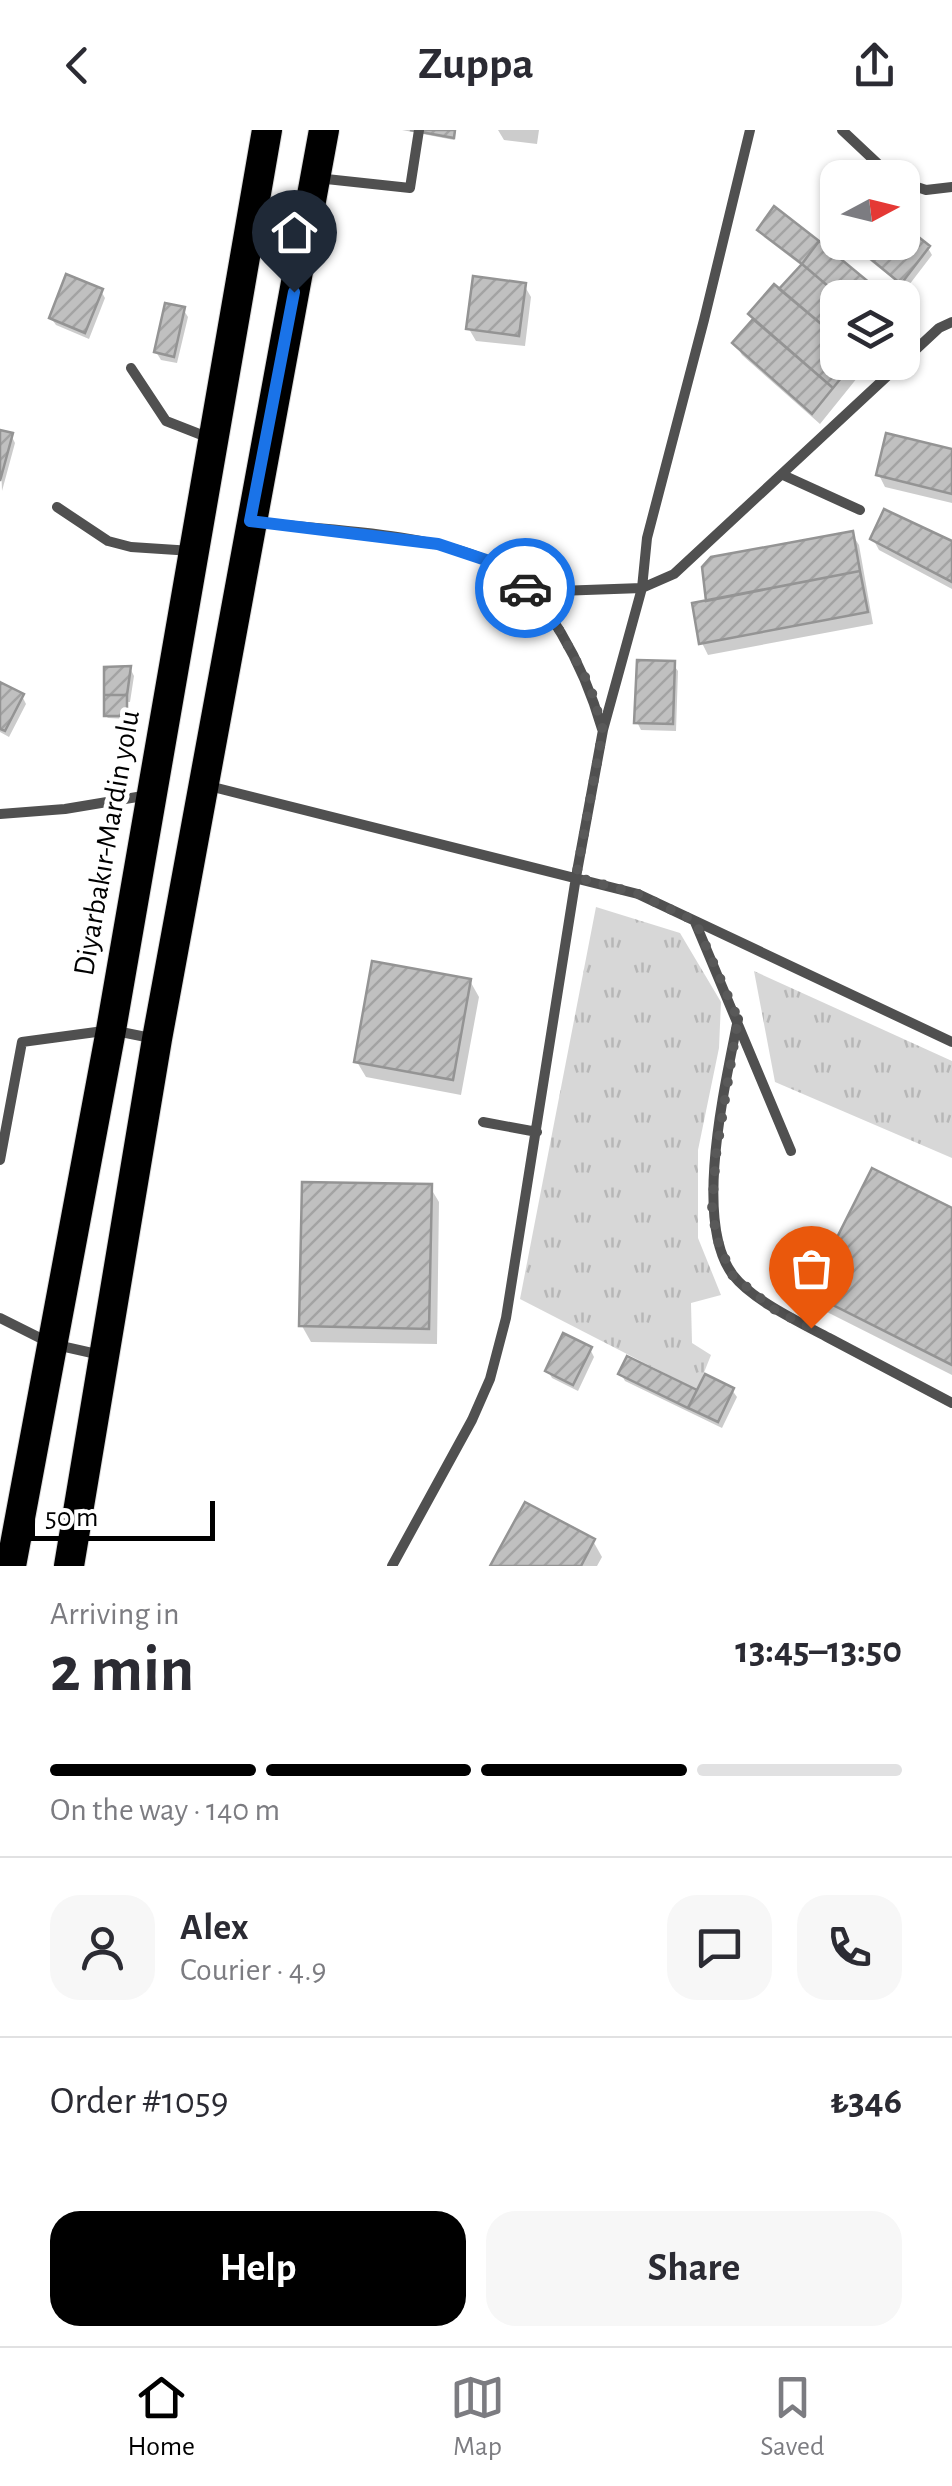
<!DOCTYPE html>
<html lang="en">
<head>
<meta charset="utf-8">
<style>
	body { margin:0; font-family:"Alegreya Sans",sans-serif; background:#f7f7f7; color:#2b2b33; height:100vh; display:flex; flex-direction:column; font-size:38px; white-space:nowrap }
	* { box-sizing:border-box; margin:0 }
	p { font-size:32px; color:#7c7c81 }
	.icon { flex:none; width:55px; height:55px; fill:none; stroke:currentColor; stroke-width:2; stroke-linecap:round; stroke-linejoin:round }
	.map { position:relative; height:1436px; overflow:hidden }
	.details { display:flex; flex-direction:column; background:#fff; flex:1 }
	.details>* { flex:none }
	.needle { width:65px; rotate:83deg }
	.controls { position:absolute; left:820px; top:30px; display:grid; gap:20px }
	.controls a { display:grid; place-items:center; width:100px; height:100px; border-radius:20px; background:#fff; box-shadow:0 2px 8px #0004; font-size:50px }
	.scale { position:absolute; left:30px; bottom:25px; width:185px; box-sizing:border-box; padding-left:10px; border:5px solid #000; border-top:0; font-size:28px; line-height:35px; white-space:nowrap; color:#000; -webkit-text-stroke:8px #fff; paint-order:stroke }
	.pin { position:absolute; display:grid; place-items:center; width:85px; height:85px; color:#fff; margin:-102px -42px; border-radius:50% 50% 50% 0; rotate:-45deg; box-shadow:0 0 10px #0007 }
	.pin .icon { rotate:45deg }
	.courier { position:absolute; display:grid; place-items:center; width:100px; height:100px; margin:-50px; border:8px solid #1a73e8; border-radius:50%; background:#fff; color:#222; box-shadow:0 2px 12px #0007 }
	.summary em { font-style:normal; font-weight:700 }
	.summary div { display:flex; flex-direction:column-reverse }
	.summary { display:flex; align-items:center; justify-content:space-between; height:170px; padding:0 50px }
	h1 { font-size:65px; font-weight:700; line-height:75px }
	.bar { display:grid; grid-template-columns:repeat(4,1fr); gap:15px 10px; align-content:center; height:120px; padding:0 50px }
	.bar i { height:12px; border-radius:8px; background:#e1e1e2 }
	.bar .on { background:#000 }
	.bar p { grid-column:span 4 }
	.line { display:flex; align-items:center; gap:25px; padding:0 50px; border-top:2px solid #e1e1e2 }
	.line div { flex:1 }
	.round { display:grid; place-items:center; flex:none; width:105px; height:105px; border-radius:30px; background:#f7f7f7 }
	.cta { display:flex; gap:20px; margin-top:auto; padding:20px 50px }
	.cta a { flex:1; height:115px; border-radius:30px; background:#000; color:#fff; font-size:40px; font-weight:700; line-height:115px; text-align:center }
	.cta a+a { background:#f7f7f7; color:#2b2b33 }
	header { display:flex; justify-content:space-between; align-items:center; height:130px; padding:0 50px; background:#fff; font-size:45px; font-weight:700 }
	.tabs { display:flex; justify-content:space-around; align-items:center; height:140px; border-top:2px solid #e1e1e2; background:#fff; font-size:28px; color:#7c7c81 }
	.tabs a { display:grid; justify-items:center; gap:5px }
	.tabs .on { color:#000 }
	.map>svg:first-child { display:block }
</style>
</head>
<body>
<header><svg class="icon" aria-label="back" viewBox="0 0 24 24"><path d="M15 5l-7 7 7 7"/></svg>Zuppa<svg class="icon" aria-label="share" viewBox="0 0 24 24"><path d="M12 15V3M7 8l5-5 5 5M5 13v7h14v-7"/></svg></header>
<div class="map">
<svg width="952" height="1436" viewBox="0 0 952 1436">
	<defs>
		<pattern id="grass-tufts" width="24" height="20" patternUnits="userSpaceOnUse" patternTransform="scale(2.5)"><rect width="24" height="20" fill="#d7d7d7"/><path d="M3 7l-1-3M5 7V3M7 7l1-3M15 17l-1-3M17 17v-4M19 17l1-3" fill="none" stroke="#b7b7b7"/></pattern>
		<pattern id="building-hatch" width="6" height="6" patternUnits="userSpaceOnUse" patternTransform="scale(2.5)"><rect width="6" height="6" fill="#c0c0c0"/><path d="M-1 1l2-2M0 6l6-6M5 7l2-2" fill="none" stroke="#a3a3a3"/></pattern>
	</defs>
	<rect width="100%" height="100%" fill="#fff"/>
	<path fill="url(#grass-tufts)" d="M596 777 680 803 721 872 719 918 698 1020V1108L721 1165 691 1173 692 1213 711 1225 697 1260 520 1169Z
		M754 841 952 931V1028L775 952Z"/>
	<path fill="#0003" d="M402 0H456L454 10Z
		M498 0H539L537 14 504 10Z
		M760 100 884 168H838V232H870L820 294 742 225 735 213 755 191 751 184 779 163 802 136 764 107Z
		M928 118 932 125 906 159 868 129 864 122Z
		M524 155 531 167 525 216 476 211 469 199Z
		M101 161 105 168 89 209 56 195 51 188Z
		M183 179 188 187 177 233 161 230 156 222Z
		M0 303 11 305 15 313 2 361Z
		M952 322V373L885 357 879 345Z
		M852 404 859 415 873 494 708 525 702 513 709 472Z
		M873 409 952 414V459L879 420Z
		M673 534 678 541 676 601 641 600 637 592Z
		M130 538 134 546 130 572H127V589L108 588 106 586Z
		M0 555 22 566 26 574 9 607 0 602Z
		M470 851 479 867 461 965 366 947 357 932Z
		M430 1057 439 1072 437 1214 311 1212 302 1196Z
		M952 1081V1245L821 1179 812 1163Z
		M590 1219 594 1227 578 1261 552 1248 548 1241Z
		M621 1244 698 1263 732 1260 737 1267 722 1298 625 1251Z
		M593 1411 602 1427 597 1436H493Z"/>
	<path fill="url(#building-hatch)" stroke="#949494" stroke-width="2.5" d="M410 0H455L454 8Z
		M774 76 819 111 802 134 757 100Z
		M902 94 930 116 901 154 861 121 868 112H902Z
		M819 111 888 168H842L802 134Z
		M802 134 842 168H838V208L779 159Z
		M66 144 103 159 85 203 49 188Z
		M473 146 526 153 519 206 466 199Z
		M774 154 838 208V232H854L833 258 748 184Z
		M165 173 185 177 174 227 154 222Z
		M753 189 833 258 812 284 732 213Z
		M0 300 13 303 0 351Z
		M886 303 952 319V364L876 345Z
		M884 379 952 411V452L870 409Z
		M853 401 860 441 706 471 702 437 711 427Z
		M860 441 868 482 699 514 692 473Z
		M637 530 675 531 673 594 634 593Z
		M131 536 127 565H104V537Z
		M0 552 24 564 5 601 0 599Z
		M104 565H127V586H104Z
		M372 831 471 849 453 950 354 932Z
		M872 1038 952 1078V1235L809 1163Z
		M302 1052 432 1054 429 1199 299 1196Z
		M563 1203 592 1217 573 1255 545 1241Z
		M627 1226 697 1260 688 1278 618 1244Z
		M705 1244 734 1258 718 1292 688 1278Z
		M525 1372 595 1409 581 1436H490Z"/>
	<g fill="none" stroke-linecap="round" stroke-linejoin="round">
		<defs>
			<path id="highway" d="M11 1436 111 900 267 0
				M69 1436 157 909 324 0"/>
		</defs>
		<use href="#highway" stroke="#dbdbdb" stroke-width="32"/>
		<path stroke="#505050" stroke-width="10" d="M842 0 893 48
			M317 48 410 58 419 0
			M902 52 926 60 952 57
			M131 238 166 291 212 309
			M783 345 860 380
			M57 377 108 411 131 417 192 421
			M254 392C326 400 423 402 489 431 547 456 586 543 602 599
			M530 462 642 458 674 444 939 198 952 192
			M209 656 638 764 952 912
			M0 684 65 679 149 665
			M695 792 791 1021
			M738 889C726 952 692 1092 733 1145 752 1170 801 1193 829 1208 870 1230 911 1251 952 1273
			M483 992 537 1002
			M0 1030 22 912 111 900 151 908
			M0 1188 52 1214 101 1225
			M392 1436 472 1290 490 1249 506 1188 576 747 603 600 642 458 647 408 704 190 750 0"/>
		<use href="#highway" stroke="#000" stroke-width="30"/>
	</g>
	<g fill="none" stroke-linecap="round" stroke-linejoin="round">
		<path stroke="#595959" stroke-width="10" stroke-dasharray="0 18" d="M525 458 556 494 590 556 603 600 576 747 638 764 695 791 738 889 716 1025 712 1079 717 1109 732 1145 775 1180 811 1198"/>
		<path stroke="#1a73e8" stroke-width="12" d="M294 162 250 391 438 414 492 432 525 458"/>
	</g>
	<g text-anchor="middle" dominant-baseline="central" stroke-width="10" stroke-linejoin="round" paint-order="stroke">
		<g font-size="30" fill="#000" stroke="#fff">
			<text transform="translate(107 713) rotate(-80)">Diyarbakır-Mardin yolu</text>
		</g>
	</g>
</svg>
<div class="controls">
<a><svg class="needle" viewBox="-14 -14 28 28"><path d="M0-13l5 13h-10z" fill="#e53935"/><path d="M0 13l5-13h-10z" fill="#7c7c81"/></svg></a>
<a><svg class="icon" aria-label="layers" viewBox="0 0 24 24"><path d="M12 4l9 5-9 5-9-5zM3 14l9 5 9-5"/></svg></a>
</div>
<div class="scale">50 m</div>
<div class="pin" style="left:811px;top:1198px;background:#ea580c"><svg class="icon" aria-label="bag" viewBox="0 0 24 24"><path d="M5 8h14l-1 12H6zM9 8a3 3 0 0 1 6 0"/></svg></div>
<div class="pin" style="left:294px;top:162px;background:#1f2937"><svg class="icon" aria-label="home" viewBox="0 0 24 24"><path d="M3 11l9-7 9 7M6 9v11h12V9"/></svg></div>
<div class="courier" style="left:525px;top:458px"><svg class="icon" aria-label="car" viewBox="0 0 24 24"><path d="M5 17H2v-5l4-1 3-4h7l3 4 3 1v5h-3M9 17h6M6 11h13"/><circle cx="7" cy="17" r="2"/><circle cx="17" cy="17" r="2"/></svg></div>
</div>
<section class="details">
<div class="summary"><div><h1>2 min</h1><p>Arriving in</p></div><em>13:45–13:50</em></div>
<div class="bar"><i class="on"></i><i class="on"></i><i class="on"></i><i></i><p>On the way · 140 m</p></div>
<div class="line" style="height:180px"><a class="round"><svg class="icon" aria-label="person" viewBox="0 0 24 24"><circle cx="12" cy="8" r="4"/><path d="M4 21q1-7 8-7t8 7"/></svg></a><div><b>Alex</b><p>Courier · 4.9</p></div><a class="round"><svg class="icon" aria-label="chat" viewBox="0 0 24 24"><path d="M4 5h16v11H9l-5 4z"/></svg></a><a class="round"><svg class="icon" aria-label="phone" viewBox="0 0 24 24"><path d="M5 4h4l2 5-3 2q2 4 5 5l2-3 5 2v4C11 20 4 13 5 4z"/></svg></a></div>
<div class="line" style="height:130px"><div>Order #1059</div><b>₺346</b></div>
<div class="cta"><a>Help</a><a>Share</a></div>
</section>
<nav class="tabs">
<a class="on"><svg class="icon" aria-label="home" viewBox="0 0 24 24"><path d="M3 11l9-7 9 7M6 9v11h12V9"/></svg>Home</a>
<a><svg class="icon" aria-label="map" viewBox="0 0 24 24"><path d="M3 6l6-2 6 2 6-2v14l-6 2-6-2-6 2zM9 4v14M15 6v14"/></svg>Map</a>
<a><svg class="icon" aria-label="saved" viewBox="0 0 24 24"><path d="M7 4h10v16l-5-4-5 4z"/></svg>Saved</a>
</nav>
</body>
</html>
